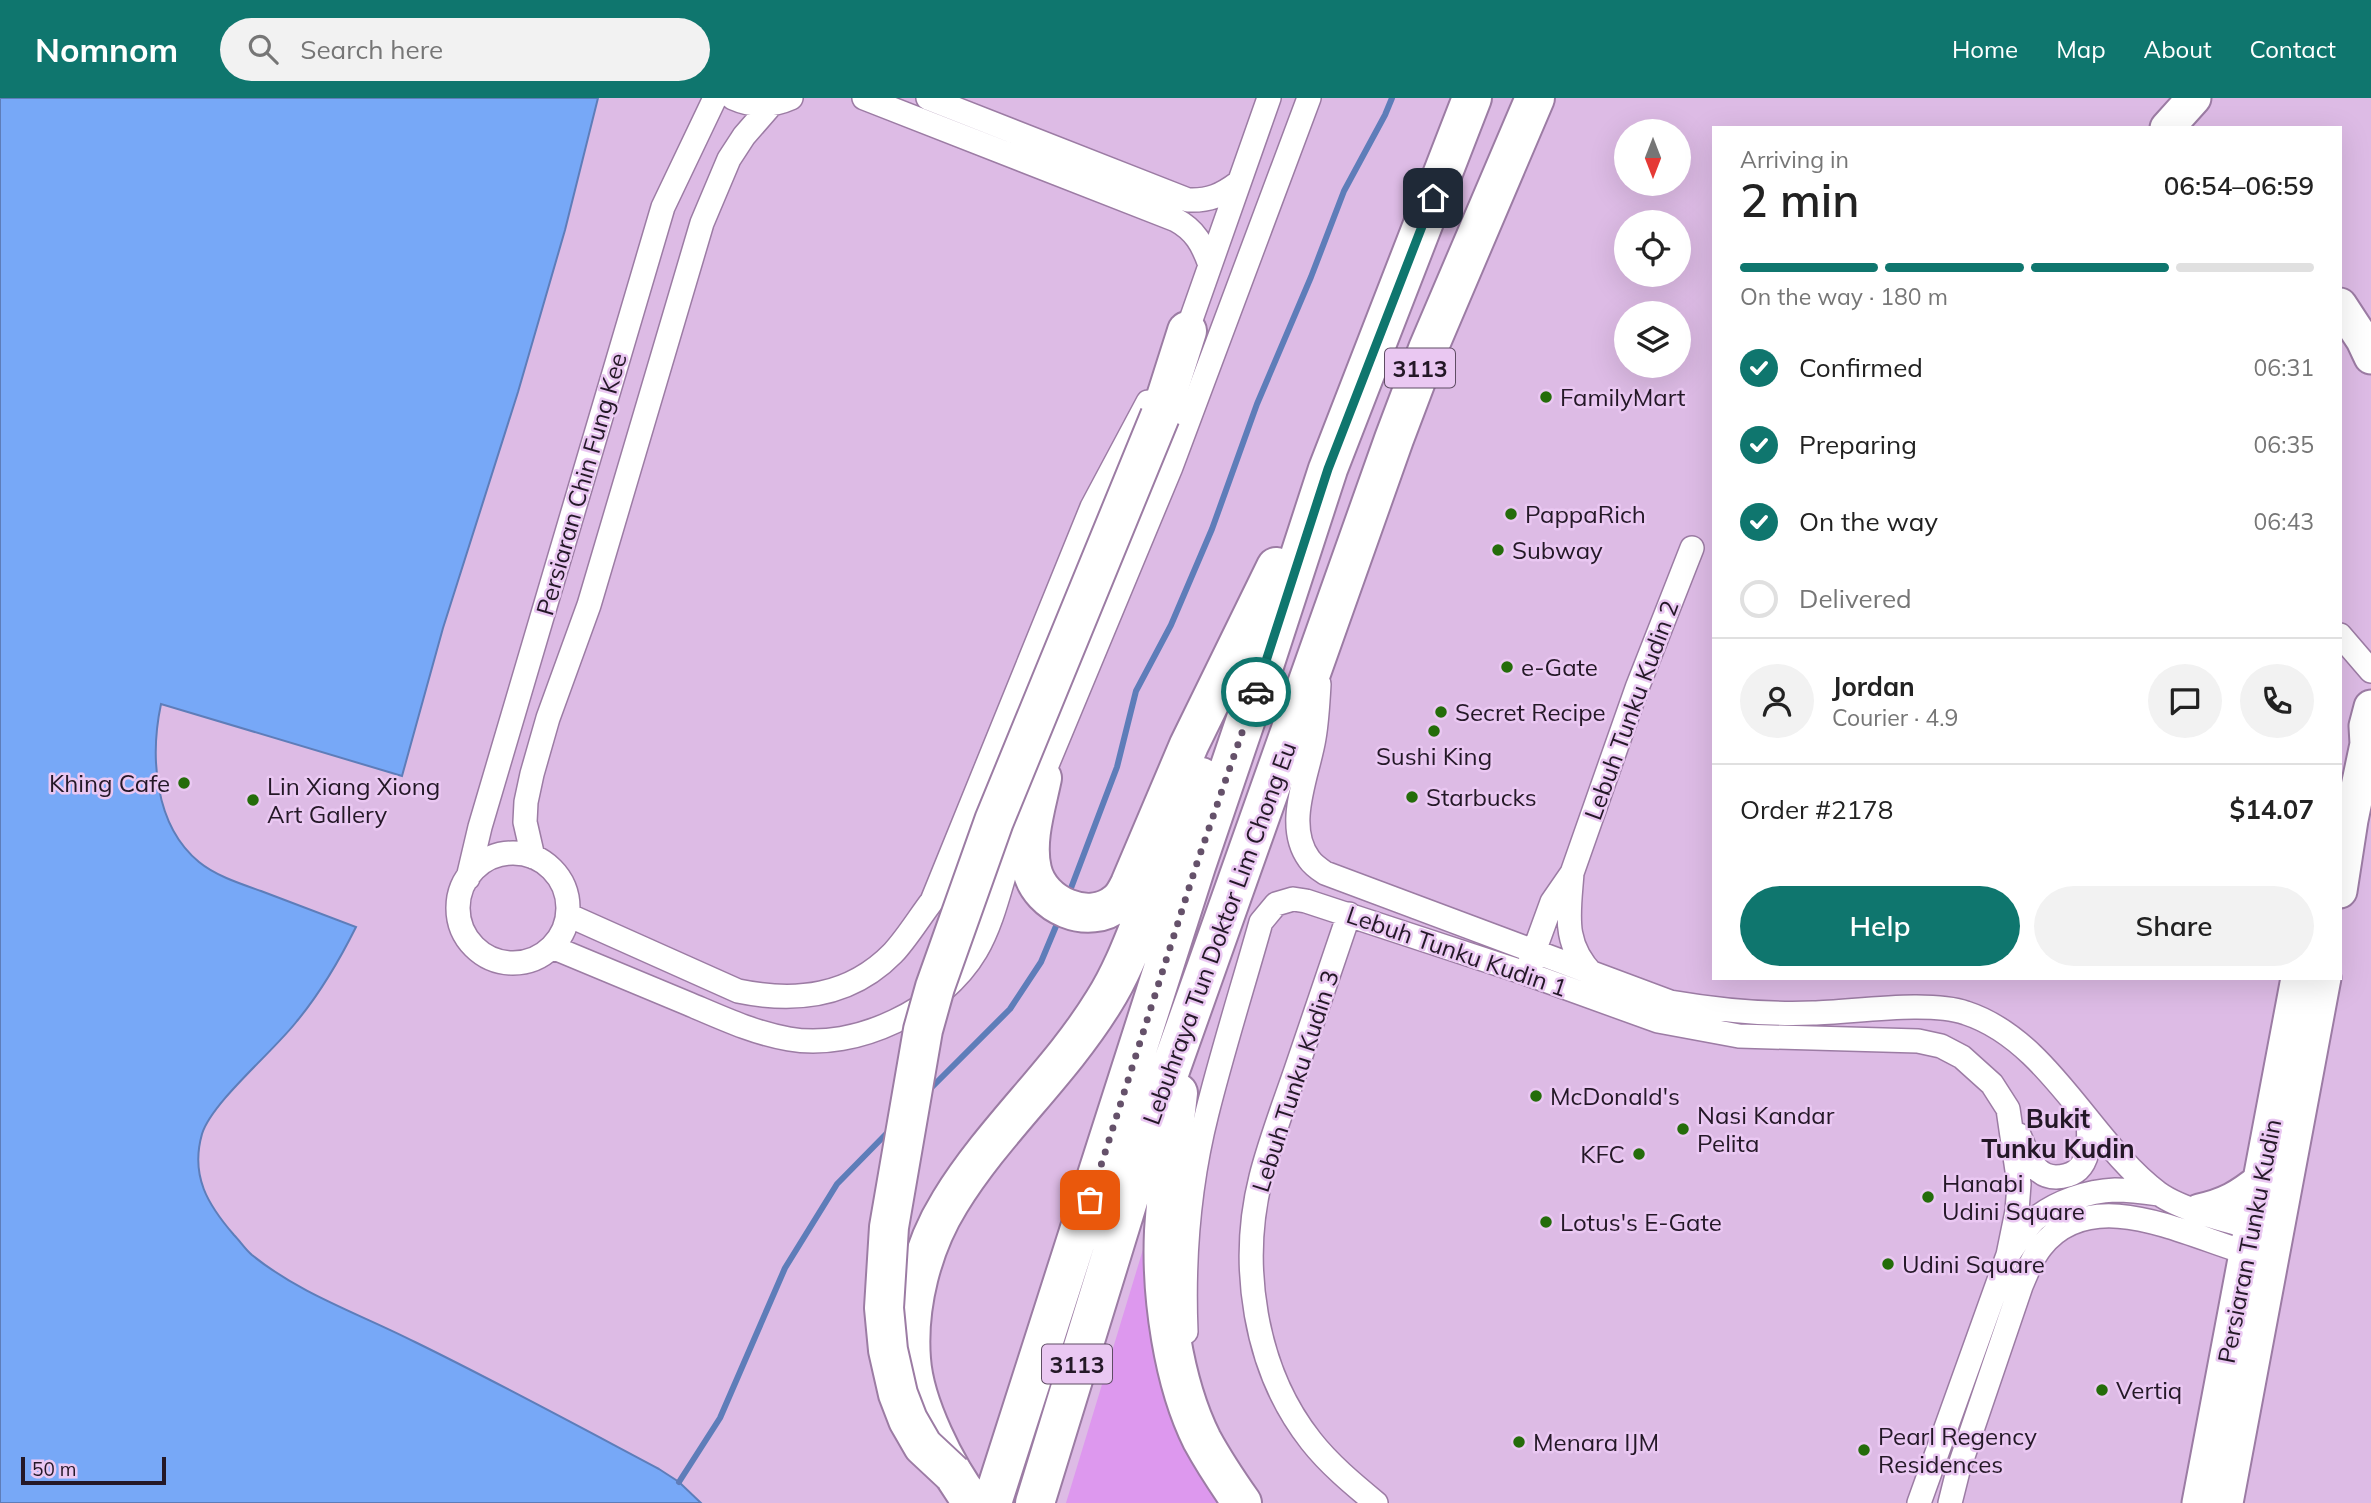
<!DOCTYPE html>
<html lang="en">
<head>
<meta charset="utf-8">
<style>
	body { margin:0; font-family:Mulish,sans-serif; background:#f2f2f2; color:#222; height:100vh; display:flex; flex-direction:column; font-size:26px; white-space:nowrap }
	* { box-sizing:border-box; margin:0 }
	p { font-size:23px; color:#767676 }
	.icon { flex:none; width:38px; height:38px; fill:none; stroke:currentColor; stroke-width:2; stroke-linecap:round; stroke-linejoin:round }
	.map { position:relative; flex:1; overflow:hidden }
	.panel { position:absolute; left:1712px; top:28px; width:630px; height:854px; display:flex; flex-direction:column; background:#fff; border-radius:0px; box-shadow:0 7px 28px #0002 }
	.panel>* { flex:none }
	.needle { width:46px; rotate:180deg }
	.fabs { position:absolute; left:1614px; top:21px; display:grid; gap:14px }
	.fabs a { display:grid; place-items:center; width:77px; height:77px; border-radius:50%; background:#fff; box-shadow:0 7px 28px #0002; font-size:35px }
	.scale { position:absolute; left:21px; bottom:18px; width:145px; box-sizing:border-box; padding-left:7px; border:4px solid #241827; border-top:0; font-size:19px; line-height:24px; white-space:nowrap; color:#241827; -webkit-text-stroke:5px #eac8f2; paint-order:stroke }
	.pin { position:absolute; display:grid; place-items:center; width:60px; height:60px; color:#fff; margin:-30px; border-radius:14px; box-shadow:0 4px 10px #0006 }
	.courier { position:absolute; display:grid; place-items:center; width:70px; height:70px; margin:-35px; border:5px solid #0f766e; border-radius:50%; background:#fff; color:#222; box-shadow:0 2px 9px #0007 }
	.overview em { font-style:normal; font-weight:600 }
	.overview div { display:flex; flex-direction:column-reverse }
	.overview { display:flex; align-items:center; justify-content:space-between; height:119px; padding:0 28px }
	h1 { font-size:46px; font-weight:600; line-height:52px }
	.bar { display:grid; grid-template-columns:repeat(4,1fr); gap:10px 7px; align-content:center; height:84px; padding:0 28px }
	.bar i { height:9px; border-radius:5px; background:#e0e0e0 }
	.bar .current { background:#0f766e }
	.bar p { grid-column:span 4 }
	.line { display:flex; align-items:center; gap:18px; padding:0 28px; border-top:2px solid #e0e0e0 }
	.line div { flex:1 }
	.round { display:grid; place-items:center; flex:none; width:74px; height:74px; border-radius:37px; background:#f2f2f2 }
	ol { padding:0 28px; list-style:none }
	li { display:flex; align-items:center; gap:21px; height:77px }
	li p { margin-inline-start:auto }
	li .icon { padding:7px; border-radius:50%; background:#0f766e; color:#fff; stroke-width:4 }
	li:last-child { color:#767676 }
	li i { width:38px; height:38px; border:4px solid #e0e0e0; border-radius:50% }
	.primary-button { display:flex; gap:14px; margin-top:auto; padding:14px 28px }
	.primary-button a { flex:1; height:80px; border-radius:42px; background:#0f766e; color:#fff; font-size:28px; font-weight:600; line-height:80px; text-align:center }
	.primary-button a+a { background:#f2f2f2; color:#222 }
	header { display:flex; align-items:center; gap:42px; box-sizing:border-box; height:98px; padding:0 35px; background:#0f766e; color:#fff }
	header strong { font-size:33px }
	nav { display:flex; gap:38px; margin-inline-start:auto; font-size:24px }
	.search { width:490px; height:63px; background:#f2f2f2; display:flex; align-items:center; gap:18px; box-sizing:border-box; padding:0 24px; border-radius:38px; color:#767676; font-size:26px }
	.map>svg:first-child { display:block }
</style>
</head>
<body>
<header>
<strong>Nomnom</strong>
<div class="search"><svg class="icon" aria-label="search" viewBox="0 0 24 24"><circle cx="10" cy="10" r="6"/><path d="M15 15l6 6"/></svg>Search here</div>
<nav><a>Home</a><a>Map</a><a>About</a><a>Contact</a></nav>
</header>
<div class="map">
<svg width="2371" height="1405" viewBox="0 0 2371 1405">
	<rect width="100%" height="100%" fill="#ddbbe5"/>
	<path fill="#dd98ee" d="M1148 1135 1167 1301 1187 1357 1221 1405H1066Z"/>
	<path fill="#77a8f7" stroke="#5e7db9" stroke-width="2" d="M0 0H598L565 132 518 294 443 530 402 678 161 606C150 658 154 727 199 764 216 778 241 786 261 793 293 805 325 817 356 829 339 863 321 894 297 923 274 953 212 1004 202 1036 190 1078 208 1107 234 1137 240 1143 245 1151 252 1157 300 1196 360 1216 415 1244 497 1284 578 1328 659 1371L679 1384 701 1405H0Z"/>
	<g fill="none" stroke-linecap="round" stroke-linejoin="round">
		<path stroke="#5e7db9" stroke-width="6" d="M1068 798 1117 669 1136 593 1171 527 1212 431 1257 306 1311 179 1344 93 1385 17 1392 0
			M927 994 1010 911 1041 864 1059 821
			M679 1384 720 1320 785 1170 837 1086 890 1032"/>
		<defs>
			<path id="street" d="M733 0C753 9 771 9 791 0
				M864 0 1176 122C1195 132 1203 147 1210 167
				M928 0 1188 102C1209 103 1222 97 1238 85
				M1181 243 1187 233 1269 0
				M2340 537 2371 573
				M1319 586C1318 604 1317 623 1314 640 1308 677 1284 727 1309 761 1313 767 1319 771 1325 775L1670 904C1717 912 1765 917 1813 915 1854 914 1929 902 1966 915 2049 942 2091 1045 2158 1095 2181 1112 2234 1125 2262 1132
				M1037 691 1171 369 1309 0
				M458 810a55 55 0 1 1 110 0a55 55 0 1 1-110 0Z
				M533 759 525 724 526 704 532 676 548 620 589 507 702 125 729 61 744 38 771 7
				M1572 775C1569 816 1562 845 1593 877
				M468 780 480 729 663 109 715 0
				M1349 816C1331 868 1314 920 1296 972 1284 1007 1270 1043 1261 1079 1239 1166 1254 1271 1311 1343 1329 1366 1353 1386 1376 1405
				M568 817 738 893C796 905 850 899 893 855 907 840 919 820 932 803L1092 409 1148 304
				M552 849C598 868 644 887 689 906 722 920 754 935 789 941 856 953 942 911 976 853 998 815 1003 769 1021 729
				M1529 867 1552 804 1572 775 1637 590 1692 450
				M2019 1037C2024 1048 2029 1062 2037 1071 2042 1076 2049 1079 2056 1079 2090 1078 2090 1048 2088 1022
				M1186 1234C1183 1161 1189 1086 1207 1015 1223 951 1243 888 1261 824L1276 806 1293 801 1306 803 1525 875 1658 923 1739 938 1918 943 1941 948 1962 959 1992 986 2008 1011 2019 1086 2017 1113 2008 1157
				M1919 1405 2008 1157C2016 1145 2024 1132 2034 1122 2055 1104 2088 1093 2115 1092 2129 1092 2145 1094 2159 1096
				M1950 1405 1958 1373 2021 1188C2027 1174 2032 1160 2041 1149 2094 1081 2195 1143 2259 1158"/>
			<path id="secondary" d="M2167 30 2194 0
				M2340 207 2363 242 2371 259
				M2340 793 2351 722 2367 646 2366 628 2371 609
				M2199 1113C2226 1107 2240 1099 2261 1082
				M2199 1405 2298 880
				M2226 1405 2324 880"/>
			<path id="highway" d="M1160 318 1187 233
				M1042 680C1036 709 1025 743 1032 772 1040 807 1089 829 1118 804 1124 799 1127 792 1130 786L1189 647 1276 469
				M1178 995C1173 1041 1167 1087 1164 1133 1161 1198 1173 1284 1202 1342 1214 1364 1228 1385 1242 1405
				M973 1405C946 1370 914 1306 911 1261 907 1208 922 1149 950 1104 994 1032 1060 975 1104 903 1123 873 1135 839 1148 807 1166 764 1184 722 1201 679
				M992 1405 1196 768 1261 577 1328 371 1472 0
				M1035 1405 1156 1012 1394 341 1428 251 1535 0"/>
		</defs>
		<use href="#street" stroke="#9c7ca4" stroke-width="26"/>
		<use href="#secondary" stroke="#9c7ca4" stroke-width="37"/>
		<use href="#highway" stroke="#9c7ca4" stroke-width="42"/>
		<use href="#street" stroke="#fff" stroke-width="23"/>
		<use href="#secondary" stroke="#fff" stroke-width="33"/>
		<use href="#highway" stroke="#fff" stroke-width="38"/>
		<defs>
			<path id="highway-bridge" d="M953 1376 923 1348 908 1322 898 1296 888 1252 884 1210 889 1129 923 932 935 889 994 723 1160 318"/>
		</defs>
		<use href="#highway-bridge" stroke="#9c7ca4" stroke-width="42" stroke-linecap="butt"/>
		<use href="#highway-bridge" stroke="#fff" stroke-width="38"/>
	</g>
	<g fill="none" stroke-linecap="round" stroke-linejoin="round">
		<path stroke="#65516a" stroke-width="7" stroke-dasharray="0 12.6" d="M1090 1102 1196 768 1256 594"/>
		<path stroke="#0f766e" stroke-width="9" d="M1256 594 1328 371 1433 100"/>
	</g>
	<g fill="#246c0a" stroke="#eac8f2" stroke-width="2.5">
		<circle cx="1546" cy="299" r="7"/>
		<circle cx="1511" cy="416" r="7"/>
		<circle cx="1498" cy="452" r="7"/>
		<circle cx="1507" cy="569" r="7"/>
		<circle cx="1441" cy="614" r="7"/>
		<circle cx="1434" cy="633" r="7"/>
		<circle cx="184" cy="685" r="7"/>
		<circle cx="1412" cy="699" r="7"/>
		<circle cx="253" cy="702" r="7"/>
		<circle cx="1536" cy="998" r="7"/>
		<circle cx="1683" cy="1031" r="7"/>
		<circle cx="1639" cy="1056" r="7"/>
		<circle cx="1928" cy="1099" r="7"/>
		<circle cx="1546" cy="1124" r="7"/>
		<circle cx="1888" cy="1166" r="7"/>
		<circle cx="2102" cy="1292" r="7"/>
		<circle cx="1519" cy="1344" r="7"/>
		<circle cx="1864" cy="1352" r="7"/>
	</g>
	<g text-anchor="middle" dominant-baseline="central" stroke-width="5" stroke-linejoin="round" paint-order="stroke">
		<g fill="#eac8f2" stroke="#5f4d64" stroke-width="2">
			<rect x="1385" y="250.5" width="70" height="39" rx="5"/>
			<rect x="1042" y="1246.5" width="70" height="39" rx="5"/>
		</g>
		<g font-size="23" font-weight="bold" fill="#241827">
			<text x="1420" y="270">3113</text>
			<text x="1077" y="1266">3113</text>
		</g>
		<g font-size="24" fill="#241827" stroke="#eac8f2" text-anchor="start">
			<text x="1560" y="299">FamilyMart</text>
			<text x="1525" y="416">PappaRich</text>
			<text x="1512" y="452">Subway</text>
			<text x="1521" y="569">e-Gate</text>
			<text x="1455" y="614">Secret Recipe</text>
			<text x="1434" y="658" text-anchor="middle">Sushi King</text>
			<text x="170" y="685" text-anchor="end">Khing Cafe</text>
			<text x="267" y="688">Lin Xiang Xiong<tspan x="267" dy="28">Art Gallery</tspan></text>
			<text x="1426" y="699">Starbucks</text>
			<text x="1550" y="998">McDonald's</text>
			<text x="1697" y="1017">Nasi Kandar<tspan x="1697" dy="28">Pelita</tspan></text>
			<text x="1625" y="1056" text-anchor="end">KFC</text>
			<text x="1942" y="1085">Hanabi<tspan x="1942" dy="28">Udini Square</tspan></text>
			<text x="1560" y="1124">Lotus's E-Gate</text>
			<text x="1902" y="1166">Udini Square</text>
			<text x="2116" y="1292">Vertiq</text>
			<text x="1878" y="1338">Pearl Regency<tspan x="1878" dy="28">Residences</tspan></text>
			<text x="1533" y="1344">Menara IJM</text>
		</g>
		<g font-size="24" fill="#241827" stroke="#eac8f2">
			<text transform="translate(581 386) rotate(-74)">Persiaran Chin Fung Kee</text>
			<text transform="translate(1631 612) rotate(-70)">Lebuh Tunku Kudin 2</text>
			<text transform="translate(1219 835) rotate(-70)">Lebuhraya Tun Doktor Lim Chong Eu</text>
			<text transform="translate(1457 853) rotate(19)">Lebuh Tunku Kudin 1</text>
			<text transform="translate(1295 983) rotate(-72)">Lebuh Tunku Kudin 3</text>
			<text transform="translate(2249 1143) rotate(-79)">Persiaran Tunku Kudin</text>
		</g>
		<g font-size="26" font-weight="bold" fill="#241827" stroke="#eac8f2">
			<text x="2058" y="1020">Bukit<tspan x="2058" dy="30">Tunku Kudin</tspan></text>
		</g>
	</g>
</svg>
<div class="fabs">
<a><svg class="needle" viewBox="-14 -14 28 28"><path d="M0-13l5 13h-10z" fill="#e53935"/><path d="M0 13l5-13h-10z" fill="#767676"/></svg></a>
<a><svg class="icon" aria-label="locate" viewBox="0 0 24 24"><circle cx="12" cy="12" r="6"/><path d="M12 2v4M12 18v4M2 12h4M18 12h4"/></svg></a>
<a><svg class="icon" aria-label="layers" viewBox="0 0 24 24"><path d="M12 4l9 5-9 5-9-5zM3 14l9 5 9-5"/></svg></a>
</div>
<div class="scale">50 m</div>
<div class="pin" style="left:1090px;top:1102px;background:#ea580c"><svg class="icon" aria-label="bag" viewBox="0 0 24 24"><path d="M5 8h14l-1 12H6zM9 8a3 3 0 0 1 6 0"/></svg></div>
<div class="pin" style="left:1433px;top:100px;background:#1f2937"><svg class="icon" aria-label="home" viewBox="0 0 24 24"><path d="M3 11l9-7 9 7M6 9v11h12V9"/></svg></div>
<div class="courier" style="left:1256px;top:594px"><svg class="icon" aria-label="car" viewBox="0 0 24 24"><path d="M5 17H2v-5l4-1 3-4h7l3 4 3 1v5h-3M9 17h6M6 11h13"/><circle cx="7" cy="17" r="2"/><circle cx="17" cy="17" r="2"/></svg></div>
<section class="panel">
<div class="overview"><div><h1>2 min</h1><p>Arriving in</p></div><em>06:54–06:59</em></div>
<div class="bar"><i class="current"></i><i class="current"></i><i class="current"></i><i></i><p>On the way · 180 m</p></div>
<ol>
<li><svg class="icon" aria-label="check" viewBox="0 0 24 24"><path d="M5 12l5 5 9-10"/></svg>Confirmed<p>06:31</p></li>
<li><svg class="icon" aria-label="check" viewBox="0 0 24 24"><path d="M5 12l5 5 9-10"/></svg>Preparing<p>06:35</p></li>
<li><svg class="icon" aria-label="check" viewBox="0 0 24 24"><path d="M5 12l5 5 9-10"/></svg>On the way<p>06:43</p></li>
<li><i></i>Delivered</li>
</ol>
<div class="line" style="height:126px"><a class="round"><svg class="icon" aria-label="person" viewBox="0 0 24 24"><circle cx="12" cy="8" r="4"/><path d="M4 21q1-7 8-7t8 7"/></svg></a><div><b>Jordan</b><p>Courier · 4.9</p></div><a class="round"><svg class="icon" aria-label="chat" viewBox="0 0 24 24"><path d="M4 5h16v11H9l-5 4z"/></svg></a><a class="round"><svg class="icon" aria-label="phone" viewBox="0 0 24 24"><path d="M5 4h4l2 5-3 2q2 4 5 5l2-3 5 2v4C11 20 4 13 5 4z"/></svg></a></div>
<div class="line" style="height:91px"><div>Order #2178</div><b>$14.07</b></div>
<div class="primary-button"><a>Help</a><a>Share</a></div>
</section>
</div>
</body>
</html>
